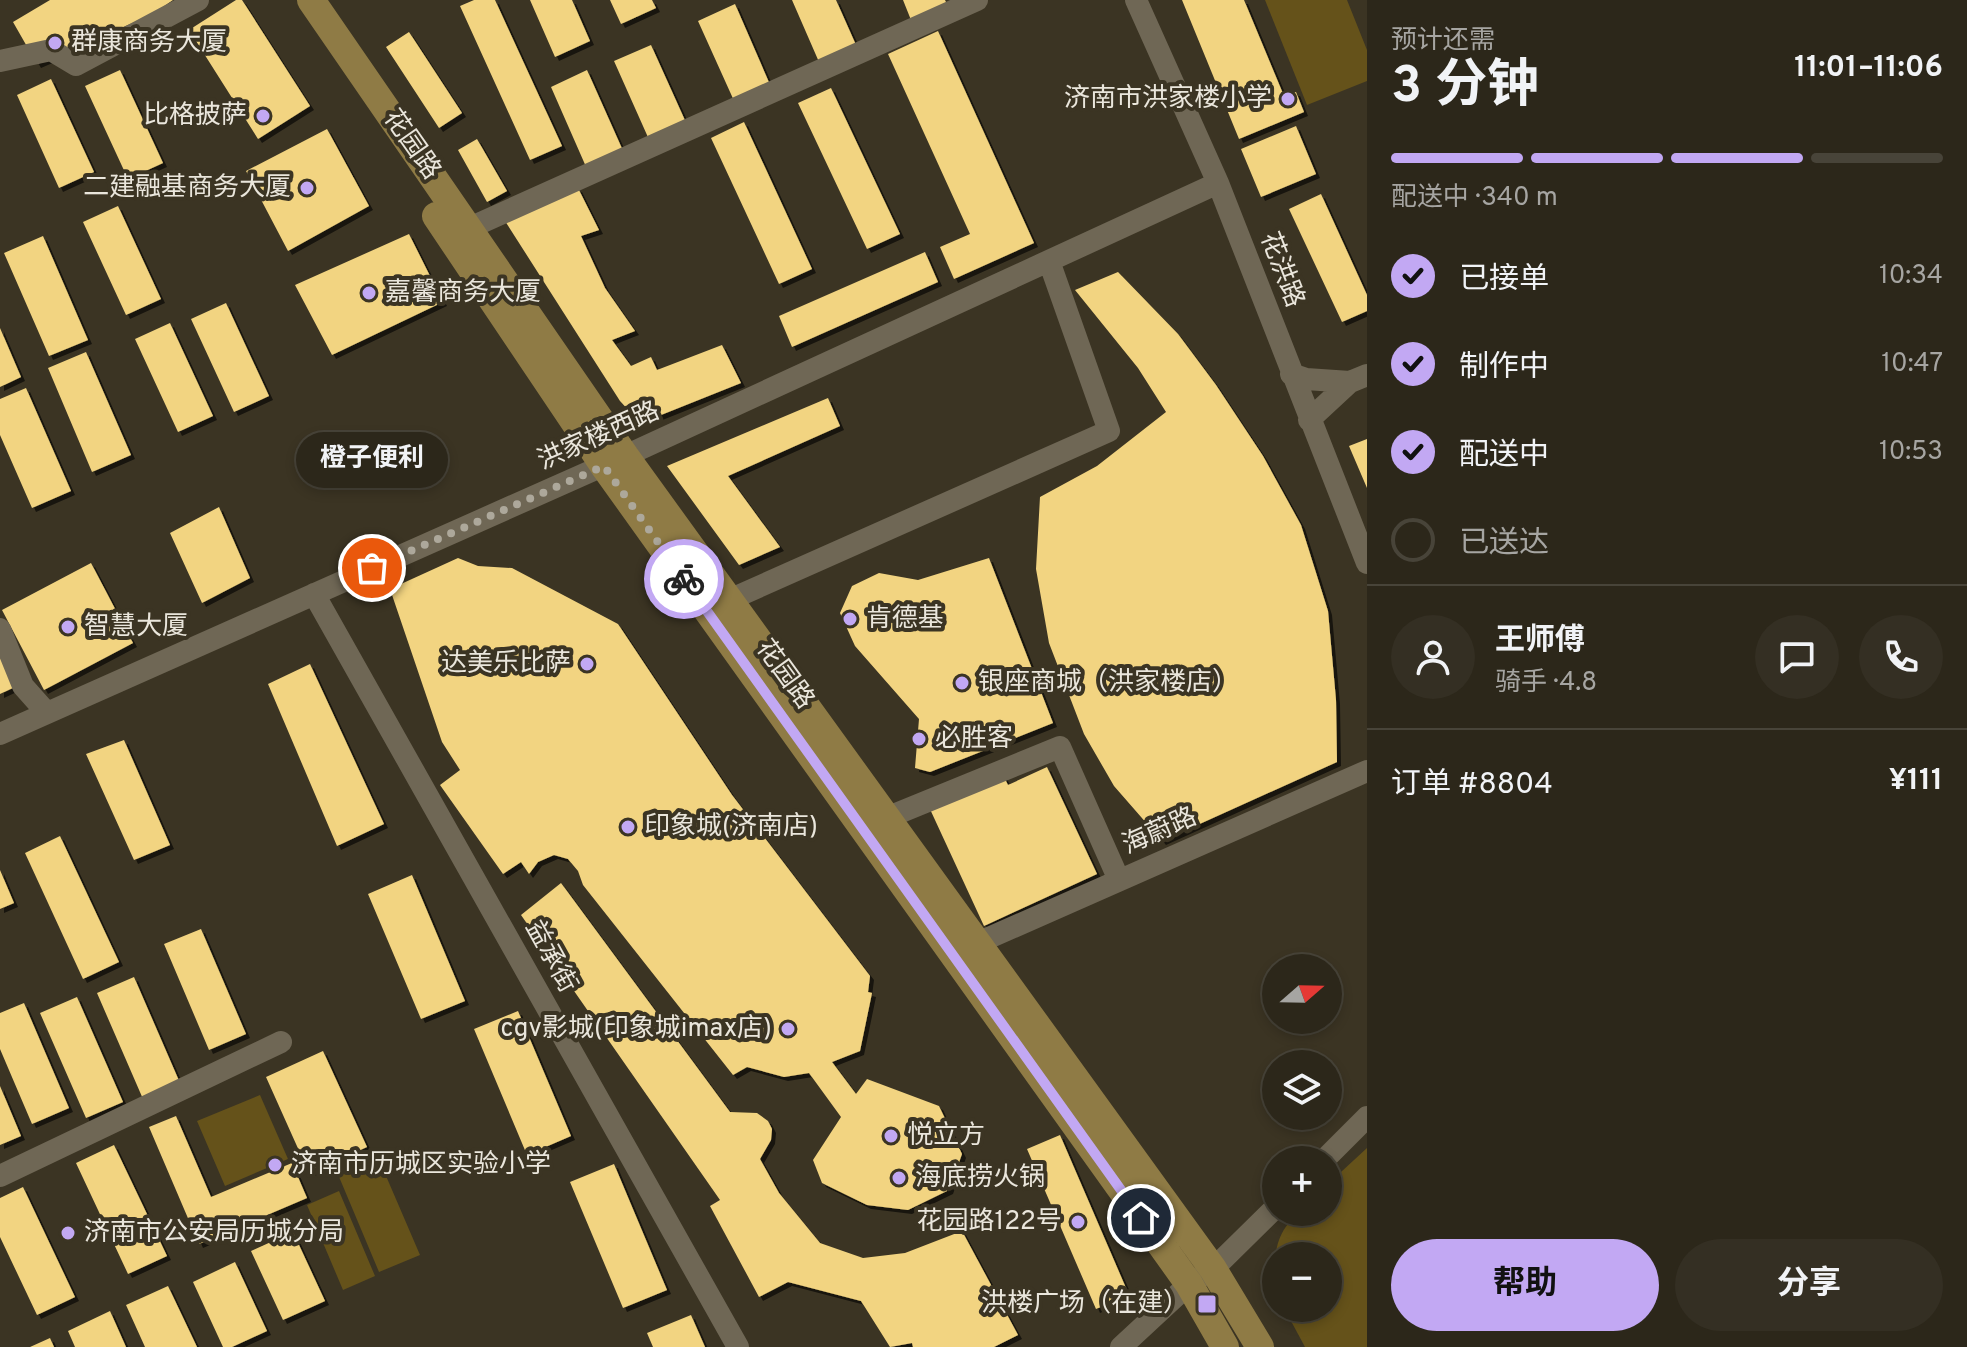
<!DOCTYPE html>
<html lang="zh">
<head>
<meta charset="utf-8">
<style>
	body { margin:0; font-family:Overpass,"Noto Sans SC",sans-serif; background:#342f23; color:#f1f3f6; height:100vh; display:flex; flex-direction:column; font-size:30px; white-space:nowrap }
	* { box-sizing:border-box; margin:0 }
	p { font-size:26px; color:#a6a5a2 }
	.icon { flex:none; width:44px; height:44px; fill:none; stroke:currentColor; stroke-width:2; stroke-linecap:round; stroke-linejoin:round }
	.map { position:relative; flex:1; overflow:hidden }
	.details { display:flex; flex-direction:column; background:#2c271a; width:600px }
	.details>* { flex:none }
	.needle { width:52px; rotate:70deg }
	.buttons { position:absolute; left:1262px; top:954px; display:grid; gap:16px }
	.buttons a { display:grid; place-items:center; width:80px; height:80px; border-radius:50%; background:#2c271a; box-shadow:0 4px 12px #0003,0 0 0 2px #484439; font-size:40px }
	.pin { position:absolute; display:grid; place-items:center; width:68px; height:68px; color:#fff; margin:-34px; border:4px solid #fff; border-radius:50%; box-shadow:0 2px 8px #0007 }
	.courier { position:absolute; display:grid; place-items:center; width:80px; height:80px; margin:-40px; border:6px solid #c2a8f3; border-radius:50%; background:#fff; color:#222; box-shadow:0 2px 10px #0007 }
	.bubble { position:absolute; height:56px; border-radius:28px; background:#2c271a; box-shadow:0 4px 12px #0003,0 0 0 2px #484439; font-size:26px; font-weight:700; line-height:56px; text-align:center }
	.head em { font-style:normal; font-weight:700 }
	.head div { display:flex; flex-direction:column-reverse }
	.head { display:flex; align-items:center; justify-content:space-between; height:136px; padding:0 24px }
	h1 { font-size:52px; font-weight:700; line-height:60px }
	.bar { display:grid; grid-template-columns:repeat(4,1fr); gap:12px 8px; align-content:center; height:96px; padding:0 24px }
	.bar i { height:10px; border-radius:6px; background:#484439 }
	.bar .active { background:#c2a8f3 }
	.bar p { grid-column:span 4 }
	.line { display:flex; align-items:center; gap:20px; padding:0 24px; border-top:2px solid #484439 }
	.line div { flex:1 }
	.round { display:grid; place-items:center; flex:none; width:84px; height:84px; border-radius:42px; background:#342f23 }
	ol { padding:0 24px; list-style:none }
	li { display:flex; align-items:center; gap:24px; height:88px }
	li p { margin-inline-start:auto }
	li .icon { padding:8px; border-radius:50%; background:#c2a8f3; color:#111; stroke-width:4 }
	li:last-child { color:#a6a5a2 }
	li i { width:44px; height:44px; border:4px solid #484439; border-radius:50% }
	.primary-button { display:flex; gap:16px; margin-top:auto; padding:16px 24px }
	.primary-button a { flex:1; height:92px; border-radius:48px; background:#c2a8f3; color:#111; font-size:32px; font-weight:700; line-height:92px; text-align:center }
	.primary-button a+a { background:#342f23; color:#f1f3f6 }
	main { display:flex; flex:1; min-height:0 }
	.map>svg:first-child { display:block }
</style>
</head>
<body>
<main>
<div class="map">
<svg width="1367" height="1347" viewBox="0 0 1367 1347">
	<defs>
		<filter id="shadow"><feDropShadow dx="4" dy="4" stdDeviation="0" flood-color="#0009"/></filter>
	</defs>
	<rect width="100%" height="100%" fill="#3b3423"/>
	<path fill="#65521a" d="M1265 0H1347L1367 50V81L1307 105Z
		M260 1095 288 1159 225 1186 197 1121Z
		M1367 1148V1347H1305L1284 1308H1328V1256H1276V1281C1273 1251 1277 1232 1299 1212H1328V1184Z
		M377 1155 420 1255 379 1272 337 1172Z
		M339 1191 375 1276 343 1290 307 1205Z"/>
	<path fill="#f2d481" filter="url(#shadow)" d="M50 0H173L151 15 37 64 13 22Z
		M236 0H242L310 106 258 139 189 30Z
		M474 0H495L562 146 530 160 460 6Z
		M530 0H572L590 41 555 57Z
		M610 0H652L656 8 621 24Z
		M792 0H836L856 45 819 62Z
		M903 0H945L947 4 911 20Z
		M1182 0H1244L1284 96 1296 92 1304 112 1239 139Z
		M735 4 771 87 735 103 698 21Z
		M938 31 1034 243 954 279 940 247 970 234 888 54Z
		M409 32 462 113 439 128 386 47Z
		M651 45 688 127 651 144 614 61Z
		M120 70 163 163 128 179 85 86Z
		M587 70 624 153 587 169 551 87Z
		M51 79 94 172 59 188 17 95Z
		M831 88 900 234 867 249 798 103Z
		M744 122 812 269 779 284 711 138Z
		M1296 126 1316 174 1261 197 1241 149Z
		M327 129 369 206 288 251 246 171Z
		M477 139 507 191 487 202 458 150Z
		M578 188 599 230 581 236 605 288 635 331 612 340 631 366 651 357 657 370 722 345 741 383 646 421 633 415 620 401 505 221Z
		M1321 194 1367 295V311L1342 322 1289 209Z
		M118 206 161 299 126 315 83 222Z
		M409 234 443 302 332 355 295 285Z
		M43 236 88 340 49 356 4 253Z
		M925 252 938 282 792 347 779 316Z
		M1118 272 1178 334 1216 385 1263 456 1301 525 1328 611 1336 700 1337 762 1162 841 1114 786 1084 734 1049 643 1036 569 1040 497 1097 466 1166 412 1138 368 1075 290Z
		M226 303 269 396 234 412 191 319Z
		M170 323 213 416 178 432 135 339Z
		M0 328 21 377 0 387Z
		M86 352 131 455 92 472 48 368Z
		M26 388 71 491 32 508 0 435V399Z
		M828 398 840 426 728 476 780 547 739 565 667 466Z
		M1367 439V488L1349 446Z
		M219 507 250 578 202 603 170 533Z
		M458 558 478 566 512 568 618 624 732 795 870 976 868 992 872 993 860 1051 832 1062 856 1094 867 1079 939 1106 962 1154 949 1190 908 1210 867 1205 822 1183 813 1160 841 1117 809 1073 784 1077 747 1067 733 1075 583 885 578 871 568 859 554 855 538 862 529 874 521 862 503 874 440 785 460 770 442 742 390 589Z
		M989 558 1053 723 930 772 915 768 919 719 855 646 840 613 852 586 879 573 918 580Z
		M91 563 133 643 44 690 2 610Z
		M0 647 17 686 0 694Z
		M310 664 384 824 337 846 268 684Z
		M124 740 170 845 134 860 86 754Z
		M1047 767 1097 874 984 926 929 807 1002 773 1008 785Z
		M60 836 119 962 83 979 25 853Z
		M0 870 14 903 0 909Z
		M412 875 465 1001 421 1019 368 894Z
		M561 883 730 1112 757 1113 768 1121 772 1129 771 1140 760 1159 779 1193 820 1243 863 1258 905 1253 962 1231 1018 1335 994 1347H913L912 1343 890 1347 861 1301 788 1282 759 1297 710 1206 720 1200 521 915Z
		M201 929 246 1034 209 1050 164 944Z
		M134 977 180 1083 143 1099 97 993Z
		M77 997 123 1102 86 1118 40 1013Z
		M24 1003 69 1108 32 1124 0 1049V1013Z
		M518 1011 571 1136 527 1155 474 1029Z
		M323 1051 367 1147 309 1173 266 1077Z
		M0 1086 21 1136 0 1145Z
		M176 1116 211 1197 292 1163 307 1198 199 1244 149 1127Z
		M1060 1135 1129 1295 1096 1309 1027 1149Z
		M114 1145 167 1256 128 1274 76 1163Z
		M614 1164 667 1290 623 1308 570 1182Z
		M23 1187 75 1297 37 1315 0 1237V1198Z
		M293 1232 325 1301 283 1320 251 1251Z
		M235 1262 267 1331 232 1347H223L193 1282Z
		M168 1286 197 1347H145L126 1305Z
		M110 1311 126 1347H75L68 1331Z
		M691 1315 705 1347H653L647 1333Z
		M50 1338 54 1347H30Z"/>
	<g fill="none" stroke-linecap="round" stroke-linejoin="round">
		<path stroke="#6f6755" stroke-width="22" d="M1136 0 1218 183 1367 563
			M0 61 51 50 76 65 198 0
			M456 234 977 0
			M1291 374 1306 379 1350 382
			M1309 420 1350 382 1367 375
			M314 594 738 1347
			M729 600 1109 431 1049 261
			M0 629 23 686 47 713
			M0 734 625 456 1218 183
			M874 823 1060 747 1119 880
			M975 944 1367 771
			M1324 1160 1367 1117
			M0 1176 281 1042
			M1121 1347 1189 1284 1213 1269 1276 1207"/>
		<path stroke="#8f7b45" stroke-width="28" d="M311 0 625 456 1213 1269 1260 1347
			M436 216 604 466 1189 1284 1225 1347"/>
	</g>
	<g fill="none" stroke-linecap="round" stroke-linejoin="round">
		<path stroke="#ada89b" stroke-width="8" stroke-dasharray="0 14.4" d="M372 568 604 466 684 579"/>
		<path stroke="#c2a8f3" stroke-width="10" d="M684 579 1141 1218"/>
	</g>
	<g fill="#c2a8f3" stroke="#3b3423" stroke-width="3">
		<circle cx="55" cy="43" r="8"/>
		<circle cx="1288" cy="99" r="8"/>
		<circle cx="263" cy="116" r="8"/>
		<circle cx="307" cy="188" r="8"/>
		<circle cx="369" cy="293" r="8"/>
		<circle cx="850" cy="619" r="8"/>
		<circle cx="68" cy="627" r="8"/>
		<circle cx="587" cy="664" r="8"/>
		<circle cx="962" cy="683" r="8"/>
		<circle cx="919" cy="739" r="8"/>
		<circle cx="628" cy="827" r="8"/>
		<circle cx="788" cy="1029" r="8"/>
		<circle cx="891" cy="1136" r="8"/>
		<circle cx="275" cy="1165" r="8"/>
		<circle cx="899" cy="1178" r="8"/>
		<circle cx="1078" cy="1222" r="8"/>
		<circle cx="68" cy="1233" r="8"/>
		<rect x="1197" y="1294" width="20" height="20" rx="4"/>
	</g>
	<g text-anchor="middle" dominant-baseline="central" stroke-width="8" stroke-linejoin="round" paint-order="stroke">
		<g font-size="26" fill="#eae6dc" stroke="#3b3423" text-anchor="start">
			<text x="71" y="43">群康商务大厦</text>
			<text x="1272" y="99" text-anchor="end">济南市洪家楼小学</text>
			<text x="247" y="116" text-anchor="end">比格披萨</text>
			<text x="291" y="188" text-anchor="end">二建·融基商务大厦</text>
			<text x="385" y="293">嘉馨商务大厦</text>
			<text x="866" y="619">肯德基</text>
			<text x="84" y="627">智慧大厦</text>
			<text x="571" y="664" text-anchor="end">达美乐比萨</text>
			<text x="978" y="683">银座商城（洪家楼店）</text>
			<text x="935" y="739">必胜客</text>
			<text x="644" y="827">印象城(济南店)</text>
			<text x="772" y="1029" text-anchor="end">cgv影城(印象城imax店)</text>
			<text x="907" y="1136">悦立方</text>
			<text x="291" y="1165">济南市历城区实验小学</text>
			<text x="915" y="1178">海底捞火锅</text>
			<text x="1062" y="1222" text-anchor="end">花园路122号</text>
			<text x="84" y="1233">济南市公安局历城分局</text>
			<text x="1189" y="1304" text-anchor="end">洪楼广场（在建）</text>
		</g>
		<g font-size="26" fill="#eae6dc" stroke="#3b3423">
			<text transform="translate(411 145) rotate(55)">花园路</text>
			<text transform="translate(1281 270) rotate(69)">花洪路</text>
			<text transform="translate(599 437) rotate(-24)">洪家楼西路</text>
			<text transform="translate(784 675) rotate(54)">花园路</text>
			<text transform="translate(1160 832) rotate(-24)">海蔚路</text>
			<text transform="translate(550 957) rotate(61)">益承街</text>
		</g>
	</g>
</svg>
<div class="buttons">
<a><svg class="needle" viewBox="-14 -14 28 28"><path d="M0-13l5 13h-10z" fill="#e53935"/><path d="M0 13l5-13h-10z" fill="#a6a5a2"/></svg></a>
<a><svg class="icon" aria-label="layers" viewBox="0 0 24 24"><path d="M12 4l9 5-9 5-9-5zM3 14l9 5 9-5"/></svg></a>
<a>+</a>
<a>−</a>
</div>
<div class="pin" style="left:372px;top:568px;background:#ea580c"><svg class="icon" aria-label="bag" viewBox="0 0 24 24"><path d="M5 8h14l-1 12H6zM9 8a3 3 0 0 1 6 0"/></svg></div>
<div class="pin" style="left:1141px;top:1218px;background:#1f2937"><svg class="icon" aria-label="home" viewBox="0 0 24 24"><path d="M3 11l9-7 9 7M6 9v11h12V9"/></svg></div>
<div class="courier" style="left:684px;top:579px"><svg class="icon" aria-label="bike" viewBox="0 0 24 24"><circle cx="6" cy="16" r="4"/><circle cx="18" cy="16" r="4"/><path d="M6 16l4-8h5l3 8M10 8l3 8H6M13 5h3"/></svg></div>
<div class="bubble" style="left:296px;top:432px;width:152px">橙子便利</div>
</div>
<section class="details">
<div class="head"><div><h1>3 分钟</h1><p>预计还需</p></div><em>11:01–11:06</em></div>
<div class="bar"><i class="active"></i><i class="active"></i><i class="active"></i><i></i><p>配送中 · 340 m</p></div>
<ol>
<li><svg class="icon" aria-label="check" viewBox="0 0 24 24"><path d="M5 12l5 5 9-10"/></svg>已接单<p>10:34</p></li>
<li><svg class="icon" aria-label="check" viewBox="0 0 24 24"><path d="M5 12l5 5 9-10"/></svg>制作中<p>10:47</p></li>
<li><svg class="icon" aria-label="check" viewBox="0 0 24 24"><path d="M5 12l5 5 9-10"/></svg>配送中<p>10:53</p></li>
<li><i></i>已送达</li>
</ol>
<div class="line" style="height:144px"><a class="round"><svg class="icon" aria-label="person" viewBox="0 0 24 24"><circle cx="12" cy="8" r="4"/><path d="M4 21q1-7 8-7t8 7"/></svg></a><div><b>王师傅</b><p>骑手 · 4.8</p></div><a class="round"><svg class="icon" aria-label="chat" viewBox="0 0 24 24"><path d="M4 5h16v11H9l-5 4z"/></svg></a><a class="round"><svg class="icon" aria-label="phone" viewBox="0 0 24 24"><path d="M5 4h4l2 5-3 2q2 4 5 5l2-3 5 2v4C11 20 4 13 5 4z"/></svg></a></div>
<div class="line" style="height:104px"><div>订单 #8804</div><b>¥111</b></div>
<div class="primary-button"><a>帮助</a><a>分享</a></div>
</section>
</main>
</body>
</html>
